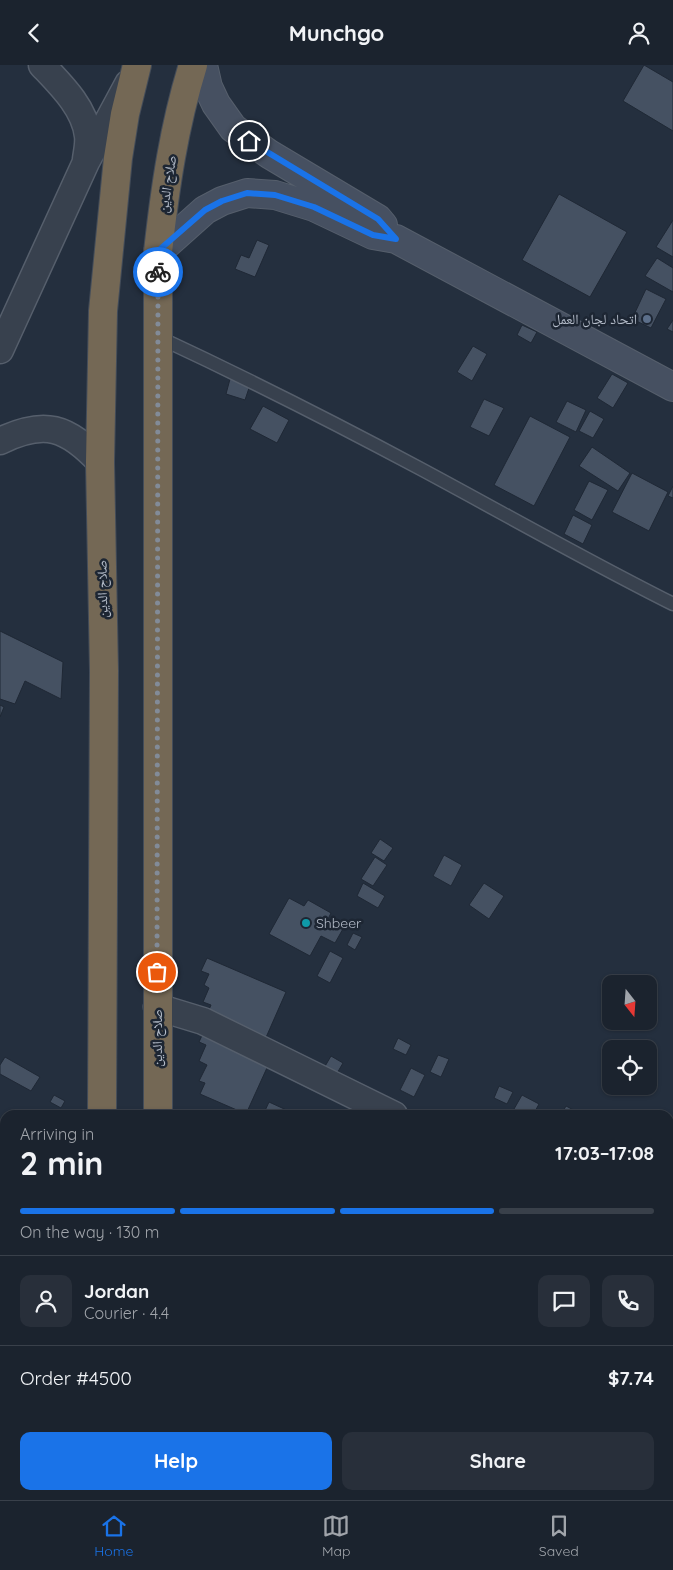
<!DOCTYPE html>
<html lang="en">
<head>
<meta charset="utf-8">
<style>
	body { margin:0; font-family:Quicksand,"Noto Naskh Arabic",sans-serif; background:#282f3a; color:#f1f3f6; height:100vh; display:flex; flex-direction:column; font-size:19px; white-space:nowrap }
	* { box-sizing:border-box; margin:0 }
	p { font-size:16px; color:#a0a4aa }
	.icon { flex:none; width:28px; height:28px; fill:none; stroke:currentColor; stroke-width:2; stroke-linecap:round; stroke-linejoin:round }
	.map { position:relative; flex:1; overflow:hidden }
	.drawer { position:absolute; left:0px; top:1045px; width:674px; height:390px; display:flex; flex-direction:column; background:#1b232e; border-radius:15px 15px 0 0; box-shadow:0 1px 4px #0004,0 0 0 1px #39404a }
	.drawer>* { flex:none }
	.needle { width:32px; rotate:163deg }
	.fabs { position:absolute; left:602px; top:910px; display:grid; gap:10px }
	.fabs a { display:grid; place-items:center; width:55px; height:55px; border-radius:10px; background:#1b232e; box-shadow:0 1px 4px #0004,0 0 0 1px #39404a; font-size:25px }
	.pin { position:absolute; display:grid; place-items:center; width:42px; height:42px; color:#fff; margin:-21px; border:2px solid #fff; border-radius:50%; box-shadow:0 1px 5px #0007 }
	.courier { position:absolute; display:grid; place-items:center; width:50px; height:50px; margin:-25px; border:4px solid #1a73e8; border-radius:50%; background:#fff; color:#222; box-shadow:0 1px 6px #0007 }
	.headline em { font-style:normal; font-weight:800 }
	.headline div { display:flex; flex-direction:column-reverse }
	.headline { display:flex; align-items:center; justify-content:space-between; height:85px; padding:0 20px }
	h1 { font-size:32px; font-weight:800; line-height:38px }
	.bar { display:grid; grid-template-columns:repeat(4,1fr); gap:8px 5px; align-content:center; height:60px; padding:0 20px }
	.bar i { height:6px; border-radius:4px; background:#39404a }
	.bar .on { background:#1a73e8 }
	.bar p { grid-column:span 4 }
	.line { display:flex; align-items:center; gap:12px; padding:0 20px; border-top:1px solid #39404a }
	.line div { flex:1 }
	.round { display:grid; place-items:center; flex:none; width:52px; height:52px; border-radius:10px; background:#282f3a }
	.cta { display:flex; gap:10px; margin-top:auto; padding:10px 20px }
	.cta a { flex:1; height:58px; border-radius:10px; background:#1a73e8; color:#fff; font-size:20px; font-weight:800; line-height:58px; text-align:center }
	.cta a+a { background:#282f3a; color:#f1f3f6 }
	header { display:flex; justify-content:space-between; align-items:center; height:65px; padding:0 20px; background:#1b232e; font-size:22px; font-weight:800 }
	.menu { display:flex; justify-content:space-around; align-items:center; height:70px; border-top:1px solid #39404a; background:#1b232e; font-size:14px; color:#a0a4aa }
	.menu a { display:grid; justify-items:center; gap:2px }
	.menu .on { color:#1a73e8 }
	.map>svg:first-child { display:block }
</style>
</head>
<body>
<header><svg class="icon" aria-label="back" viewBox="0 0 24 24"><path d="M15 5l-7 7 7 7"/></svg>Munchgo<svg class="icon" aria-label="person" viewBox="0 0 24 24"><circle cx="12" cy="8" r="4"/><path d="M4 21q1-7 8-7t8 7"/></svg></header>
<div class="map">
<svg width="673" height="1435" viewBox="0 0 673 1435">
	<rect width="100%" height="100%" fill="#242f3e"/>
	<path fill="#455162" stroke="#1f2835" d="M644 0 673 17V66L623 36Z
		M559 129 627 167 590 232 522 195Z
		M673 155V192L656 182Z
		M257 175 269 180 255 212 235 204 241 190 249 193Z
		M657 193 673 203V227L645 211Z
		M646 224 666 234 651 263 632 254Z
		M673 255V267L667 264Z
		M522 260 537 267 531 278 517 270Z
		M473 281 487 289 472 316 457 307Z
		M612 309 628 318 613 343 597 333Z
		M230 314 250 320 245 335 226 329Z
		M484 334 504 343 489 371 470 362Z
		M567 336 586 345 576 367 556 357Z
		M263 341 289 355 277 378 250 364Z
		M590 346 604 354 593 373 579 366Z
		M530 351 570 372 534 441 494 420Z
		M592 382 630 408 618 426 579 401Z
		M632 408 668 427 649 466 612 447Z
		M589 416 608 425 592 455 574 445Z
		M673 421V433L668 431Z
		M573 450 592 460 583 479 564 469Z
		M0 566 63 597 61 634 25 616 15 639 0 634Z
		M0 640 4 642 0 652Z
		M380 774 393 783 384 796 371 788Z
		M444 790 462 800 451 821 433 811Z
		M375 792 387 800 373 821 361 814Z
		M363 818 385 831 378 843 357 831Z
		M484 818 504 831 489 854 469 840Z
		M289 833 304 841 308 835 331 848 328 854 344 862 335 878 321 871 310 891 269 869Z
		M353 868 362 872 355 885 347 880Z
		M330 886 343 893 330 918 317 911Z
		M207 893 286 927 264 977 206 952 211 940 203 937 209 923 204 920 209 909 201 906Z
		M205 964 271 994 246 1049 200 1029 205 1018 199 1016 207 1000 199 996 206 980 199 977Z
		M398 973 411 980 406 990 393 984Z
		M438 990 449 994 441 1012 430 1007Z
		M331 991 343 998 336 1010 324 1003Z
		M5 992 40 1012 31 1026 0 1009V1000Z
		M411 1003 425 1010 414 1032 400 1025Z
		M499 1021 513 1027 507 1039 494 1033Z
		M54 1030 65 1036 61 1043 50 1037Z
		M522 1030 539 1039 533 1050H526L514 1044Z
		M269 1037 293 1048V1050H263Z
		M566 1041 583 1050H561Z
		M0 1178 5 1181V1201L0 1198Z
		M0 1278 5 1280V1302L0 1300Z
		M5 1392V1430H72L70 1435H0V1404Z
		M387 1430H419L425 1435H383Z"/>
	<g fill="none" stroke-linecap="round" stroke-linejoin="round">
		<defs>
			<path id="lane" d="M158 272C246 313 333 357 419 403 503 448 587 496 673 539"/>
			<path id="street" d="M42 0C60 19 85 43 88 71 89 78 87 87 86 94
				M0 285 86 97 128 19
				M0 376C45 354 67 362 100 397
				M157 942 203 956 394 1050
				M0 1370 5 1372"/>
			<path id="secondary" d="M203 0 208 22 216 39 233 63 269 89 378 154 383 160
				M158 187 205 145 222 136 247 128 275 130 314 142 373 170 396 174 673 322"/>
			<path id="highway" d="M102 1050 104 606 100 397 103 246 118 93 125 49 137 0
				M158 1050V187C165 123 174 61 193 0
				M106 1430V1435
				M159 1435V1430"/>
		</defs>
		<use href="#lane" stroke="#565f6c" stroke-width="15"/>
		<use href="#street" stroke="#565f6c" stroke-width="29"/>
		<use href="#secondary" stroke="#565f6c" stroke-width="30"/>
		<use href="#highway" stroke="#434c59" stroke-width="30"/>
		<use href="#lane" stroke="#38414e" stroke-width="12"/>
		<use href="#street" stroke="#38414e" stroke-width="26"/>
		<use href="#secondary" stroke="#465061" stroke-width="28"/>
		<use href="#highway" stroke="#746855" stroke-width="28"/>
	</g>
	<g fill="none" stroke-linecap="round" stroke-linejoin="round">
		<path stroke="#828b98" stroke-width="5" stroke-dasharray="0 9" d="M157 907 158 207"/>
		<path stroke="#1a73e8" stroke-width="6" d="M158 207V186L205 145 222 136 247 128 275 130 314 142 373 170 396 174 378 154 249 76"/>
	</g>
	<circle fill="#5c6f8a" stroke="#1d2633" stroke-width="2" cx="647" cy="254" r="5"/>
	<circle fill="#0f9aa8" stroke="#1d2633" stroke-width="2" cx="306" cy="858" r="5"/>
	<g text-anchor="middle" dominant-baseline="central" stroke-width="5" stroke-linejoin="round" paint-order="stroke">
		<g font-size="14" fill="#b4bcc9" stroke="#1d2633">
			<text transform="translate(167 119) rotate(-81)">صلاح الدين</text>
			<text transform="translate(102 524) rotate(-91)">صلاح الدين</text>
			<text transform="translate(157 973) rotate(-90)">صلاح الدين</text>
		</g>
		<g font-size="14" fill="#b4bcc9" stroke="#1d2633" text-anchor="end">
			<text x="637" y="254">اتحاد لجان العمل</text>
			<text x="316" y="858" text-anchor="start">Shbeer</text>
		</g>
	</g>
</svg>
<div class="fabs">
<a><svg class="needle" viewBox="-14 -14 28 28"><path d="M0-13l5 13h-10z" fill="#e53935"/><path d="M0 13l5-13h-10z" fill="#a0a4aa"/></svg></a>
<a><svg class="icon" aria-label="locate" viewBox="0 0 24 24"><circle cx="12" cy="12" r="6"/><path d="M12 2v4M12 18v4M2 12h4M18 12h4"/></svg></a>
</div>
<div class="pin" style="left:157px;top:907px;background:#ea580c"><svg class="icon" aria-label="bag" viewBox="0 0 24 24"><path d="M5 8h14l-1 12H6zM9 8a3 3 0 0 1 6 0"/></svg></div>
<div class="pin" style="left:249px;top:76px;background:#1f2937"><svg class="icon" aria-label="home" viewBox="0 0 24 24"><path d="M3 11l9-7 9 7M6 9v11h12V9"/></svg></div>
<div class="courier" style="left:158px;top:207px"><svg class="icon" aria-label="bike" viewBox="0 0 24 24"><circle cx="6" cy="16" r="4"/><circle cx="18" cy="16" r="4"/><path d="M6 16l4-8h5l3 8M10 8l3 8H6M13 5h3"/></svg></div>
<section class="drawer">
<div class="headline"><div><h1>2 min</h1><p>Arriving in</p></div><em>17:03–17:08</em></div>
<div class="bar"><i class="on"></i><i class="on"></i><i class="on"></i><i></i><p>On the way · 130 m</p></div>
<div class="line" style="height:90px"><a class="round"><svg class="icon" aria-label="person" viewBox="0 0 24 24"><circle cx="12" cy="8" r="4"/><path d="M4 21q1-7 8-7t8 7"/></svg></a><div><b>Jordan</b><p>Courier · 4.4</p></div><a class="round"><svg class="icon" aria-label="chat" viewBox="0 0 24 24"><path d="M4 5h16v11H9l-5 4z"/></svg></a><a class="round"><svg class="icon" aria-label="phone" viewBox="0 0 24 24"><path d="M5 4h4l2 5-3 2q2 4 5 5l2-3 5 2v4C11 20 4 13 5 4z"/></svg></a></div>
<div class="line" style="height:65px"><div>Order #4500</div><b>$7.74</b></div>
<div class="cta"><a>Help</a><a>Share</a></div>
</section>
</div>
<nav class="menu">
<a class="on"><svg class="icon" aria-label="home" viewBox="0 0 24 24"><path d="M3 11l9-7 9 7M6 9v11h12V9"/></svg>Home</a>
<a><svg class="icon" aria-label="map" viewBox="0 0 24 24"><path d="M3 6l6-2 6 2 6-2v14l-6 2-6-2-6 2zM9 4v14M15 6v14"/></svg>Map</a>
<a><svg class="icon" aria-label="saved" viewBox="0 0 24 24"><path d="M7 4h10v16l-5-4-5 4z"/></svg>Saved</a>
</nav>
</body>
</html>
